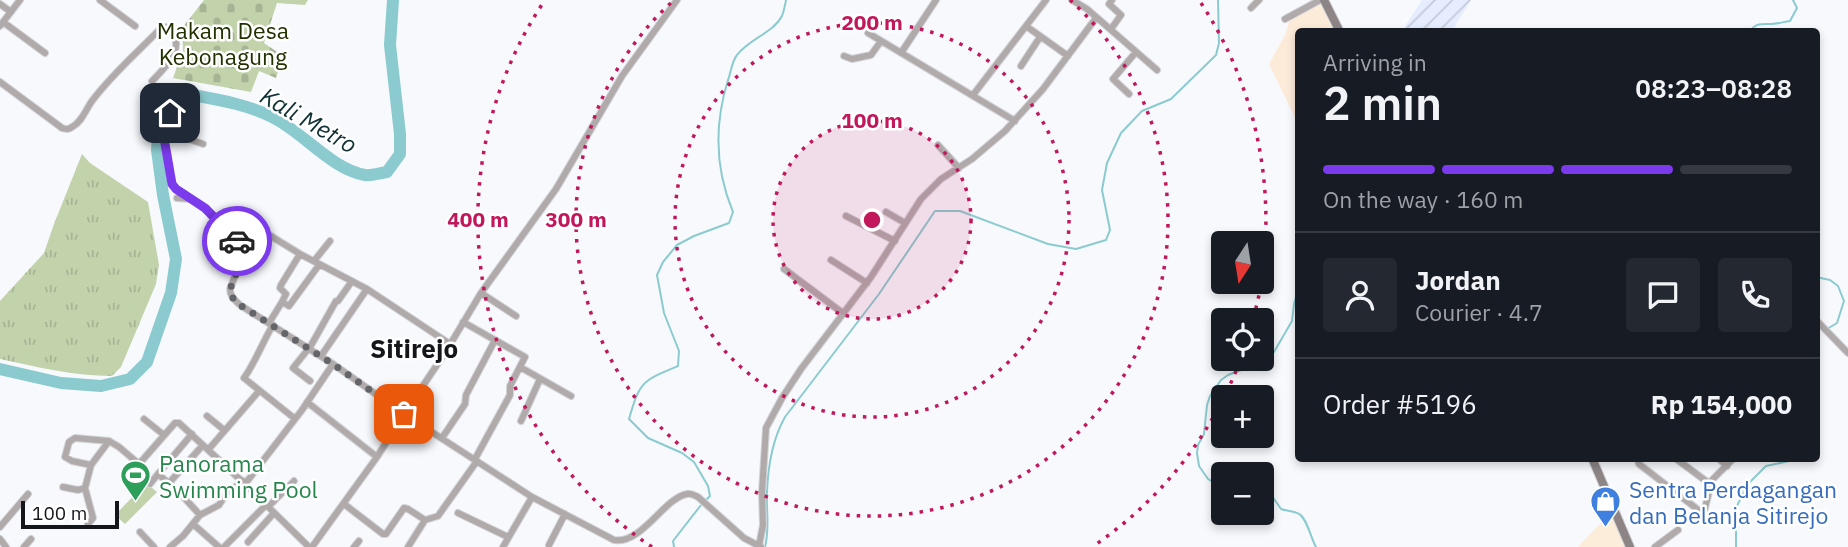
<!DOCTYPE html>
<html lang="en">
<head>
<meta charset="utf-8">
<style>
	body { margin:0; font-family:"IBM Plex Sans",sans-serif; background:#242831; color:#f1f3f6; height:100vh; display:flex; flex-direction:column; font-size:26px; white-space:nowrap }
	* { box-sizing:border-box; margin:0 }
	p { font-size:23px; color:#9ea1a6 }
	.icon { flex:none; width:38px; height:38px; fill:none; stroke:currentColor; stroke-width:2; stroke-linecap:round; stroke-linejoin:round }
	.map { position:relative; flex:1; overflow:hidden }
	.panel { position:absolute; left:1295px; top:28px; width:525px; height:434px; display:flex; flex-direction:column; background:#171b24; border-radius:7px; box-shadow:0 4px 10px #0003 }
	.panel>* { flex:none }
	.needle { width:46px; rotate:192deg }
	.tools { position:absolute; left:1211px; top:231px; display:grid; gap:14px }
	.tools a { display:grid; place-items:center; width:63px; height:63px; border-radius:7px; background:#171b24; box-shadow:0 4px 10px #0003; font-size:35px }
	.scale { position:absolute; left:21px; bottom:18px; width:98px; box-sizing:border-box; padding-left:7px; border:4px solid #14161a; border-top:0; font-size:19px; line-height:24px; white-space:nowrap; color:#14161a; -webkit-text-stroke:5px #fff; paint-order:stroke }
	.pin { position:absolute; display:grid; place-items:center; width:60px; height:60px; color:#fff; margin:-30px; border-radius:14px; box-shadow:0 4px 10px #0006 }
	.courier { position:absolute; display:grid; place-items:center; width:70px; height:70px; margin:-35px; border:5px solid #7c3aed; border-radius:50%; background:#fff; color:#222; box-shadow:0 2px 9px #0007 }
	.headline em { font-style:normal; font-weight:600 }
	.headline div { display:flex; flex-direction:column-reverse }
	.headline { display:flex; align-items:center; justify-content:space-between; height:119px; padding:0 28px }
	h1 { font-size:46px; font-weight:600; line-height:52px }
	.bar { display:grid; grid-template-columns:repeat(4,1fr); gap:10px 7px; align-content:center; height:84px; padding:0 28px }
	.bar i { height:9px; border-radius:5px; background:#363941 }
	.bar .current { background:#7c3aed }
	.bar p { grid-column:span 4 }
	.line { display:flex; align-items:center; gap:18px; padding:0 28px; border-top:2px solid #363941 }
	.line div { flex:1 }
	.round { display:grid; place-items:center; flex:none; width:74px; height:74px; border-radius:7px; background:#242831 }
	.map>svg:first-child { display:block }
</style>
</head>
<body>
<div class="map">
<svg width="1848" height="547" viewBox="0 0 1848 547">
	<defs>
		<pattern id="industrial-furrows" width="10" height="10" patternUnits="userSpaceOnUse" patternTransform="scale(1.75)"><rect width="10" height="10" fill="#e5edff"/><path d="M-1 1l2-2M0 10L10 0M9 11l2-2" fill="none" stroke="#c4cada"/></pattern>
		<pattern id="grass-tufts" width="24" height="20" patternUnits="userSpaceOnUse" patternTransform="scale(1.75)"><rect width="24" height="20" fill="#c2d3ac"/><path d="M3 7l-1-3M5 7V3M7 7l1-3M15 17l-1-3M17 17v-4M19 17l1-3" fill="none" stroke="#a6b493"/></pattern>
		<pattern id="cemetery-stones" width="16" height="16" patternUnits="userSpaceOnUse" patternTransform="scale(1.75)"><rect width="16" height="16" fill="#c2d3ac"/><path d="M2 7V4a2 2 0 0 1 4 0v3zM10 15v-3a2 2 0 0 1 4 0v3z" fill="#a6b493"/></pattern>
	</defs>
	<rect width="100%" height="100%" fill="#f7f9fd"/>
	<path fill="#fcecda" d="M1611 512 1625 547H1578Z"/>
	<path fill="url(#industrial-furrows)" d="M1422 0H1471L1452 31H1402Z"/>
	<path fill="#fdebda" d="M1320 3 1334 31 1298 32V124L1269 64 1285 35 1290 18Z"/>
	<path fill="url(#grass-tufts)" d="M82 154 90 163 148 202 159 265 156 284 121 367 112 376C74 376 37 367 0 359V301L44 253 54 224Z"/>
	<path fill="url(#cemetery-stones)" d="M204 0H308L305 5 277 3 264 43 283 56 276 78 259 71 251 92 173 78 183 50 182 28Z"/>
	<path fill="#c2d3ac" d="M146 483 157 492 125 524 115 515Z"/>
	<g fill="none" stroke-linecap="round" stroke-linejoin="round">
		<path stroke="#8bcbcf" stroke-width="2" d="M1749 32C1756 23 1760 24 1771 24 1777 24 1783 22 1790 21L1797 8 1793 0
			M1816 277 1830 280 1838 286 1844 301 1837 323 1827 329
			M1223 480 1213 482 1208 479 1199 466 1197 453 1198 445 1204 434 1207 405 1210 396 1221 380 1228 375 1257 364 1274 352 1292 321 1294 304 1298 290
			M1262 494 1272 496 1281 509C1286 511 1294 511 1299 514 1307 518 1311 539 1316 547
			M705 501 710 496 708 486 694 462 682 453 648 438 629 419C640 381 642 381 678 366L679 351 664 313 657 275 663 262 677 245 694 236 729 223 733 212C715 169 714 125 728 80 731 72 732 61 737 55 749 39 773 33 782 16 784 11 785 5 786 0
			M674 547 673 541 701 505
			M765 547C770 527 766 512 767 492 768 466 772 440 785 417L879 294 935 211H960L1048 244 1076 249 1106 240 1110 230 1102 190 1107 163 1121 133 1142 111 1171 99 1216 55 1219 43 1218 0
			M1736 547V508L1747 485 1766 466 1789 461 1793 458"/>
		<path stroke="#8bcbcf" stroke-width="12" d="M0 369 61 383 101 386 130 379 147 362 171 293 176 259 163 195 157 150 159 119 164 103 182 93C213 99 244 103 272 117 303 132 331 169 365 175 371 176 380 173 387 172L400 154V134L390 45 393 0"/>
		<defs>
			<path id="minor" d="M100 0 135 26
				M1072 0 1087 9 1157 70
				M0 4 11 12
				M1251 8 1259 0
				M1285 19 1320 0
				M3 22 45 53
				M0 26 20 0
				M1026 26 1068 56
				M1111 29 1121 15 1109 4 1112 0
				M868 33 1015 121
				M901 53 936 0
				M844 56 852 59 871 55 881 41
				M1021 66 1040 37
				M0 82 62 128C66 129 68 130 72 127 82 122 86 109 92 101 112 74 138 52 161 28L166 27C190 44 166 67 152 81
				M1129 94 1113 79 1136 52
				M973 95 1046 0
				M180 115 170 113 164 138 172 184 176 189C206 209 225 222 245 253
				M166 131 203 144
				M938 145 959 168
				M177 198 190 199
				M886 212 905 223
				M846 216 895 241
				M831 260 867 283
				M314 261 330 241
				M784 269 844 314
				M481 293 516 316
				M282 302 286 294 280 288 281 285 300 254
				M1816 320 1848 353
				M463 322 525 357 510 386V395L475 459
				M269 323 282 302 289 306 319 265
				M273 325C262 343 256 361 244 378L294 418
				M450 344 367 289 300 254 266 233C248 234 236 274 230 289 230 297 235 300 240 305L333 364 404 414 445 353 481 293 556 189 622 76 677 0
				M309 348 293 368 310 381
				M309 349 336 301H338L352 281
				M321 356 367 289
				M520 367 571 396
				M307 402 377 457
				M207 416 224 430
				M144 419 164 435
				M521 421 540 379
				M442 438 465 404 466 395 495 340
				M109 441 75 438 69 442 65 457 72 461 91 465 109 441 119 447 139 464 175 423H179L245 484 309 547
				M208 450 259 391
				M1637 458 1639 464 1701 512H1704L1712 480 1734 458
				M1675 458 1710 484
				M1718 458 1727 466
				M158 474 192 434
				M169 483 203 445
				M150 484 158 474 179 492 200 515
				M245 484 302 410 333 364
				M63 487 78 490 85 488 91 465
				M85 488 93 518 88 524
				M344 504 383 534H386L404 508 408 509 425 520
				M268 507 294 481
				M458 513 508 537
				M193 524 219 547
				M0 527 28 494
				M140 532 154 547
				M0 539 6 547
				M248 542 274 513
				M549 545 565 514
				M759 546 763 525 762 492 766 428 782 398 801 369 871 277 921 199 941 179 972 159 1005 131 1043 89 1096 18
				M24 547 31 539
				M170 547 183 536 200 515 219 505 226 494 243 481
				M224 547 266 505
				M312 547 377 457 404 414 532 497 614 540C641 545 664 498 687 494 691 493 694 495 698 497L744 538 761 547
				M354 547 359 541
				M408 547 425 520 438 516 477 461
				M503 547 532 497
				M1655 547 1678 530"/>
			<path id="secondary" d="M1324 0 1340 32
				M1592 458 1630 547"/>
		</defs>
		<use href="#minor" stroke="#d3d5d9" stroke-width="8"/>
		<use href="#secondary" stroke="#d3d5d9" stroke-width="10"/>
		<use href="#minor" stroke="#b0aaaa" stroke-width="6"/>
		<use href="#secondary" stroke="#8d8485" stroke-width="8"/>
	</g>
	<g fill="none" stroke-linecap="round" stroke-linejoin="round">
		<path stroke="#636569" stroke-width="7" stroke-dasharray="0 12.6" d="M237 241 245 253 230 289C230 297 235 300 240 305L333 364 404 414"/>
		<path stroke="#7c3aed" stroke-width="9" d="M170 113 164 138 172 184 176 189 205 208 237 241"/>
	</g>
	<circle cx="872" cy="220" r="99" fill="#c2185b" fill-opacity=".12"/>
	<g fill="none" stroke="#c2185b" stroke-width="3.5" stroke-dasharray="3.5 7">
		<circle cx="872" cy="220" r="99"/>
		<circle cx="872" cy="220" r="197"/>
		<path d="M1070 0A296 296 0 1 1 674 0"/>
		<path d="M1261 285A394 394 0 0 1 1253 319M1240 361A394 394 0 0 1 1092 547M652 547A394 394 0 0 1 543 3M1201 3A394 394 0 0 1 1262 275"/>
	</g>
	<defs>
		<symbol id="stadium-pin" viewBox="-11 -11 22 30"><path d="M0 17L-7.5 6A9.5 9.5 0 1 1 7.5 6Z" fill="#2e9e5b" stroke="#fff"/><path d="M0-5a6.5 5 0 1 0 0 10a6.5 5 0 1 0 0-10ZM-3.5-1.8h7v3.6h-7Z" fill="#fff"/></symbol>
		<symbol id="shop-pin" viewBox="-11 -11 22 30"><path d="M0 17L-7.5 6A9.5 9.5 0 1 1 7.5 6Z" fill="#3f7fe0" stroke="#fff"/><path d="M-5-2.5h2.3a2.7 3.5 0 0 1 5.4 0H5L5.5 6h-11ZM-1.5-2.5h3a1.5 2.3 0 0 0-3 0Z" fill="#fff"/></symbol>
	</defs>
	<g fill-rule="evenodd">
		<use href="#stadium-pin" x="118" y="458" width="35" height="47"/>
		<use href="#shop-pin" x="1588" y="484" width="35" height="47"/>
	</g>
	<g text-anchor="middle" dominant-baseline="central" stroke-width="5" stroke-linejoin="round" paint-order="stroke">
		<g font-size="23" fill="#213200" stroke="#fff">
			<text x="223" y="30">Makam Desa<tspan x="223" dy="26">Kebonagung</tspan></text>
		</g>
		<g font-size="23" fill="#27864d" stroke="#fff" text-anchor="start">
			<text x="159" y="463">Panorama<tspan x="159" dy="26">Swimming Pool</tspan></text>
		</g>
		<g font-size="23" fill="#366cbe" stroke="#fff" text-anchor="start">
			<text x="1629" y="489">Sentra Perdagangan<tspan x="1629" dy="26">dan Belanja Sitirejo</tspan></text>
		</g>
		<g font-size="24" font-style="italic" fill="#103133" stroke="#fff">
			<text transform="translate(309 120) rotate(30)">Kali Metro</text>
		</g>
		<g font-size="26" font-weight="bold" fill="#14161a" stroke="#fff">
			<text x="414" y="348">Sitirejo</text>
		</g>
	</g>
	<circle cx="872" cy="220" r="10" fill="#c2185b" stroke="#fff" stroke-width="3.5"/>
	<g font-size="21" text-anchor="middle" font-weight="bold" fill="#c2185b" stroke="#fff" stroke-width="5" stroke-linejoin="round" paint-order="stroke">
		<text x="872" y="30">200 m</text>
		<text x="872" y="128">100 m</text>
		<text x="576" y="227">300 m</text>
		<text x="478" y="227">400 m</text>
	</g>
</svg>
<div class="tools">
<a><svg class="needle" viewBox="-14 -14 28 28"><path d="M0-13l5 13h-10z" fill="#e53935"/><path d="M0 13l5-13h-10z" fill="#9ea1a6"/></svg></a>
<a><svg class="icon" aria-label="locate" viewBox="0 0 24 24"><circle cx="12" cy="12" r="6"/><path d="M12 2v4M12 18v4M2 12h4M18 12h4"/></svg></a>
<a>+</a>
<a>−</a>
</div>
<div class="scale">100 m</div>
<div class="pin" style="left:404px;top:414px;background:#ea580c"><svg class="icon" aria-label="bag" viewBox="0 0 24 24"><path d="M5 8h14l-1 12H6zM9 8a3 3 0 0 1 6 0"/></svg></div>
<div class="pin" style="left:170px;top:113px;background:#1f2937"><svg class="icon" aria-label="home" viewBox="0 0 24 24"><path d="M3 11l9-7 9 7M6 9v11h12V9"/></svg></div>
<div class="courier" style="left:237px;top:241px"><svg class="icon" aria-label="car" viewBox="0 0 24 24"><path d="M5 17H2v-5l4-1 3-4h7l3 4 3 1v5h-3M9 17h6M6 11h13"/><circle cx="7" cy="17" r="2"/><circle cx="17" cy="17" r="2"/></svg></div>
<section class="panel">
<div class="headline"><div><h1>2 min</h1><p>Arriving in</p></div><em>08:23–08:28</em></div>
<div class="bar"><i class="current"></i><i class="current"></i><i class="current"></i><i></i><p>On the way · 160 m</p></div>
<div class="line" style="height:126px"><a class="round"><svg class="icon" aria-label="person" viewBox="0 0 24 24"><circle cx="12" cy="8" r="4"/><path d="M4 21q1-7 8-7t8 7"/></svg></a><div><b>Jordan</b><p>Courier · 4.7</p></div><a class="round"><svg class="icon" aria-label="chat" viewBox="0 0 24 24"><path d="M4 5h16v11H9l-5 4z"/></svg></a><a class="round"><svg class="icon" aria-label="phone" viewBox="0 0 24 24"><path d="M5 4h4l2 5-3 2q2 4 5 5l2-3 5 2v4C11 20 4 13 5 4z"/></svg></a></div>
<div class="line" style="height:91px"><div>Order #5196</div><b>Rp 154,000</b></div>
</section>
</div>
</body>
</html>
